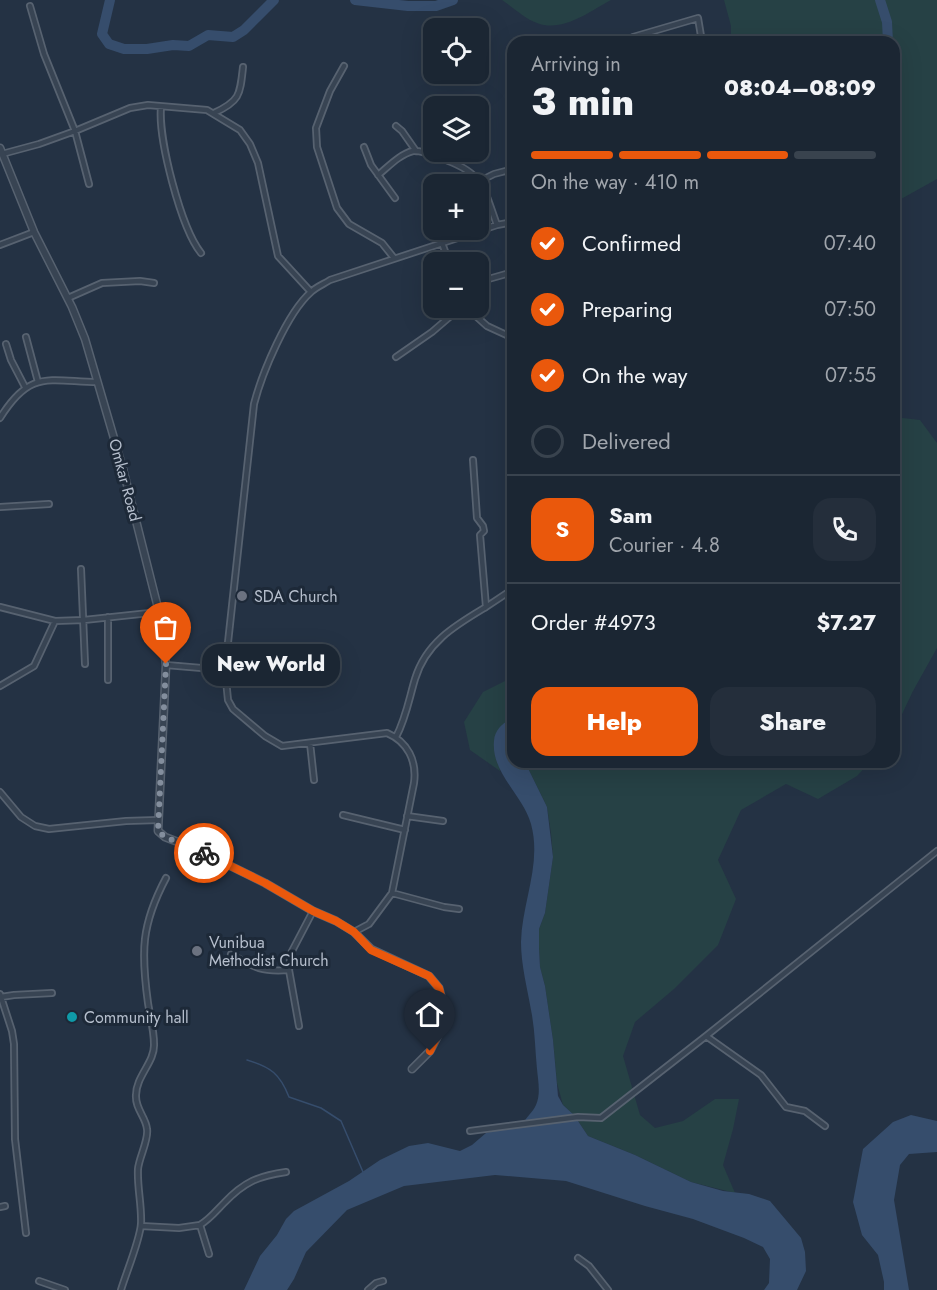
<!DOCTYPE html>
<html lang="en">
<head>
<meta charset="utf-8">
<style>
	body { margin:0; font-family:Jost,sans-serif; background:#242e3b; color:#f1f3f6; height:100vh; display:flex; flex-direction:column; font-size:22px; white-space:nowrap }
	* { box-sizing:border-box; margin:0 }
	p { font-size:20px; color:#a0a5ac }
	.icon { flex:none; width:33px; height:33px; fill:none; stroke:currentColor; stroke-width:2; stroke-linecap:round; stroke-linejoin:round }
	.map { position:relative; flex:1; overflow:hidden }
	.side { position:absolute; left:507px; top:36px; width:393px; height:732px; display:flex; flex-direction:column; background:#1b2633; border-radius:18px; box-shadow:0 6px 24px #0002,0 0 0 2px #39434e }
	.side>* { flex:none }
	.tools { position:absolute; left:423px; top:18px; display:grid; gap:12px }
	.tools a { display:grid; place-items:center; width:66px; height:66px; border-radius:12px; background:#1b2633; box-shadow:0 6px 24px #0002,0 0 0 2px #39434e; font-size:30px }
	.pin { position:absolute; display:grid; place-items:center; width:51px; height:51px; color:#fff; margin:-62px -26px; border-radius:50% 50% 50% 0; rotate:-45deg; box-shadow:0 0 6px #0007 }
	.pin .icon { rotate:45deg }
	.courier { position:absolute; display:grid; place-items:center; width:60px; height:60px; margin:-30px; border:4px solid #ea580c; border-radius:50%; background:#fff; color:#222; box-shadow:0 2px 8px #0007 }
	.bubble { position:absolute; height:42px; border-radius:18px; background:#1b2633; box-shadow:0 6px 24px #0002,0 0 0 2px #39434e; font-size:20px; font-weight:800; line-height:42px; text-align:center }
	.summary em { font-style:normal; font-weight:800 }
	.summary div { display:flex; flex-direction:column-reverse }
	.summary { display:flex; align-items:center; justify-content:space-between; height:102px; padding:0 24px }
	h1 { font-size:39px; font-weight:800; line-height:45px }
	.bar { display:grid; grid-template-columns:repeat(4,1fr); gap:9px 6px; align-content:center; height:72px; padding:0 24px }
	.bar i { height:8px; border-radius:4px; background:#39434e }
	.bar .current { background:#ea580c }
	.bar p { grid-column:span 4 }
	.line { display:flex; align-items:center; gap:15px; padding:0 24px; border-top:2px solid #39434e }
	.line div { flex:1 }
	.round { display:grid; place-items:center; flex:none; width:63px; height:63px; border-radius:18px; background:#242e3b }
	ol { padding:0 24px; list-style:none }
	li { display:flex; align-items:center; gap:18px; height:66px }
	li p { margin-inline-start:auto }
	li .icon { padding:6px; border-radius:50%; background:#ea580c; color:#fff; stroke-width:4 }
	li:last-child { color:#a0a5ac }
	li i { width:33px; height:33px; border:3px solid #39434e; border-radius:50% }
	.cta { display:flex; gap:12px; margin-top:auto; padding:12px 24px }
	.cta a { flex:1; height:69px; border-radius:18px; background:#ea580c; color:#fff; font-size:24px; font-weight:800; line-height:69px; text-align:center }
	.cta a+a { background:#242e3b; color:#f1f3f6 }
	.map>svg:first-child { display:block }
</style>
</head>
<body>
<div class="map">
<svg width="937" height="1290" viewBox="0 0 937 1290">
	<rect width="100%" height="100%" fill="#243244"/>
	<path fill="#264145" d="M502 0H611C590 11 563 33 537 23 525 19 513 7 502 0Z
		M724 0H937V179L901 199 894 198V42H731V26Z
		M894 417 920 420 937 443V648L913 691 894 731Z
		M513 677V718C488 731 495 747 500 771L470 750 464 722 483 692Z
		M525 762H870L857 776 818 799 786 784 741 810 718 860 736 899 718 945 674 989 635 1022 623 1056 640 1115 655 1128 683 1121 715 1099H739L733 1129 723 1165 735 1193 691 1182 635 1155 588 1136 574 1115 563 1105 557 1083 553 1040 545 986 540 967 539 948V929L545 913 553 857 551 833 547 807Z"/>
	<path fill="#364d6c" d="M513 718V762H525L547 807 553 857 545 913 539 929V948L540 967 545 986 553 1040 558 1096 563 1105 574 1115 588 1136 635 1155 691 1182 723 1191 749 1194 770 1201 801 1238 805 1252 806 1271 797 1290H764L769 1283 770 1259 763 1247 744 1238 693 1219 645 1206 566 1181 495 1175 404 1186 347 1210 306 1252 294 1279 287 1290H244L260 1256 277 1235 286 1219 294 1211 349 1181 380 1160 409 1146 428 1143 460 1151 472 1145 486 1133 523 1124C526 1117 533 1112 536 1105 541 1094 538 1080 537 1069 535 1049 535 1029 531 1010 527 987 521 965 521 942 522 902 542 864 531 824 523 795 491 773 494 741 495 729 503 723 513 718Z
		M911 1115 937 1121V1152L909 1154 900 1165 894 1200 909 1290H884V1282L878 1255 862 1235 853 1202 863 1149 893 1122Z"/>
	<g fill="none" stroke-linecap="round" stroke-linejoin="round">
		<path stroke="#364d6c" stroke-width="1.5" d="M247 1060C271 1067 280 1074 289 1097L321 1108 341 1121 363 1172"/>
		<path stroke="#364d6c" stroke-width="10" d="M110 0 102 34 109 44 124 49H147L173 45 189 46 208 35 233 37 244 30 274 0
			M355 0 408 6H436L453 0
			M880 0 887 22 888 42
			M894 661 897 685 894 699"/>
		<defs>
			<path id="minor" d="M30 6 44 54 75 131 130 108 148 105 207 110 240 130 250 144 258 163 278 256 311 292
				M627 42 633 37 698 18 702 42
				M344 66 330 91 316 128 317 147 337 208 349 224 382 243 394 258
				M161 107C158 139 181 228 201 253
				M214 113C240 101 240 95 243 67
				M396 126 402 131 416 151
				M364 147 371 165 395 198
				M2 154 39 144 75 131 89 184
				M378 175C388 167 400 154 413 151 422 150 432 155 440 158 483 172 483 186 497 225
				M480 181 494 174 513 169
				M442 243 449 262
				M0 245 34 232
				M478 282 513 272
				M68 298 102 283 140 281 154 283
				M467 308 487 326 513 338
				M26 337 38 382
				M6 344 11 360 25 387
				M396 357 432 332 460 308
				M0 418C30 370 47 381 97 382
				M0 507 49 504
				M81 569 85 664
				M0 607 55 621 84 620 159 612
				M486 607 513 589
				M166 665 225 670
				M108 680V617
				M0 686 34 666 55 621
				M396 737C406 718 409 699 415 679 426 642 456 625 486 607L480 535 484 531 483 526 477 518 473 460
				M310 743 314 780
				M0 792 21 817 35 826 49 829 126 821 158 820
				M343 815 405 830
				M407 816 443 821
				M392 893 444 907 459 909
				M354 932 369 924 392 893 414 783C417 761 408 742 387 733L282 746 265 736 233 709 228 700 225 670 254 404C262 373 287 313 311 292 316 287 324 284 330 280L497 225 513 222
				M231 954C255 968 261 972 289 970
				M0 994 12 1031 14 1044 15 1139 26 1233
				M1 997 14 995 52 993
				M299 1026 289 970 291 953 313 911
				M706 1036 761 1075 786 1107 805 1111 825 1126
				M470 1131 578 1117 601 1118 706 1036 937 851
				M0 1207 5 1206
				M141 1226 179 1228 200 1225
				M209 1254 200 1225C210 1219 216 1211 224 1203 244 1182 258 1176 286 1172
				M578 1258 589 1266 608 1290
				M39 1281 65 1290
				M121 1290C126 1273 140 1240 141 1224 142 1206 137 1187 138 1169 139 1157 149 1140 147 1129 146 1117 135 1109 136 1095 136 1076 155 1062 154 1044 154 1030 150 1016 148 1003 141 952 141 925 166 878
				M368 1290 376 1283 383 1281"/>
			<path id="tertiary" d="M0 148 34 232 72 307 85 339 123 469 159 612 166 665 158 831 165 837 196 849 265 883 313 911 336 921 354 932 371 949 429 976 439 988 446 1015 442 1028 430 1051 412 1069"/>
		</defs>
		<use href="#minor" stroke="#576270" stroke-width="8"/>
		<use href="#tertiary" stroke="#576270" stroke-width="9"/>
		<use href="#minor" stroke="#384453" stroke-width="4.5"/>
		<use href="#tertiary" stroke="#384453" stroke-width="6"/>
	</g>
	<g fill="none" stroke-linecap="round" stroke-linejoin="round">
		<path stroke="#838e9d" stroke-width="6" stroke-dasharray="0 10.8" d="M166 664 158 831 165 837 204 853"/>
		<path stroke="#ea580c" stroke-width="8" d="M204 853 265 883 313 911 336 921 354 932 371 950 429 976 439 988 446 1016 430 1051"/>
	</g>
	<g fill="#6b7280" stroke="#1d2938" stroke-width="2">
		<circle cx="242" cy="596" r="6"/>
		<circle cx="197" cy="951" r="6"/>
	</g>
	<circle fill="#0f9aa8" stroke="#1d2938" stroke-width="2" cx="72" cy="1017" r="6"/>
	<g text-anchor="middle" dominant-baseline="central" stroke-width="6" stroke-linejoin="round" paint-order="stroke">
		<g font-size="16" fill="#b6bfcd" stroke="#1d2938">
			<text transform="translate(125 480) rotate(75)">Omkar Road</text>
		</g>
		<g font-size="16" fill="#b6bfcd" stroke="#1d2938" text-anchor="start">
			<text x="254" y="596">SDA Church</text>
			<text x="209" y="942">Vunibua<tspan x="209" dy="18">Methodist Church</tspan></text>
			<text x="84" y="1017">Community hall</text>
		</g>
	</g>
</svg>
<div class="tools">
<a><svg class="icon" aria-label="locate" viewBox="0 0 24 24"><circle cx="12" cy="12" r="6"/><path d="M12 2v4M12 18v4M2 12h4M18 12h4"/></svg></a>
<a><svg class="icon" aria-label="layers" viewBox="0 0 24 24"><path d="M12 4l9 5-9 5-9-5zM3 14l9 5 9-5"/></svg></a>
<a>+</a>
<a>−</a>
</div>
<div class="pin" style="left:166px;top:664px;background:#ea580c"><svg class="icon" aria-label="bag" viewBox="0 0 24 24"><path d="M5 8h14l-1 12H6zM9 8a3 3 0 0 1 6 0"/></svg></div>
<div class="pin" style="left:430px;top:1051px;background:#1f2937"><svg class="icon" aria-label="home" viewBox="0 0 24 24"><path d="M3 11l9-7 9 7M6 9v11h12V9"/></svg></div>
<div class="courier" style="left:204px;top:853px"><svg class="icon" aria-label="bike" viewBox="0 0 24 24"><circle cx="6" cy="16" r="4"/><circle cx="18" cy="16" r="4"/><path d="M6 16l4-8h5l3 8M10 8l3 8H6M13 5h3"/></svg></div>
<div class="bubble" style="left:202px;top:644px;width:138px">New World</div>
<section class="side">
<div class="summary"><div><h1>3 min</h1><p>Arriving in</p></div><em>08:04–08:09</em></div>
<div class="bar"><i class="current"></i><i class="current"></i><i class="current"></i><i></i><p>On the way · 410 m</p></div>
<ol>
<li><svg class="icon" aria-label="check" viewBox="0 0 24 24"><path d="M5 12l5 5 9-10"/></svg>Confirmed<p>07:40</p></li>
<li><svg class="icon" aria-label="check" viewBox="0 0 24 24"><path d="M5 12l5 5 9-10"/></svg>Preparing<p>07:50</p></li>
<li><svg class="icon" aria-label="check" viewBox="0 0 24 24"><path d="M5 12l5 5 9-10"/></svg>On the way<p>07:55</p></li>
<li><i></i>Delivered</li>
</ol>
<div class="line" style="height:108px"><b class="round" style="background:#ea580c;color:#fff">S</b><div><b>Sam</b><p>Courier · 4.8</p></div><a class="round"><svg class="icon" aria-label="phone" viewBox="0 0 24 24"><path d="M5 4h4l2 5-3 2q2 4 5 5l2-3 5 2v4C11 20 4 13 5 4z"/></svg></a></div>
<div class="line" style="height:78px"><div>Order #4973</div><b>$7.27</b></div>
<div class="cta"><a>Help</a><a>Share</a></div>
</section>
</div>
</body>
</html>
